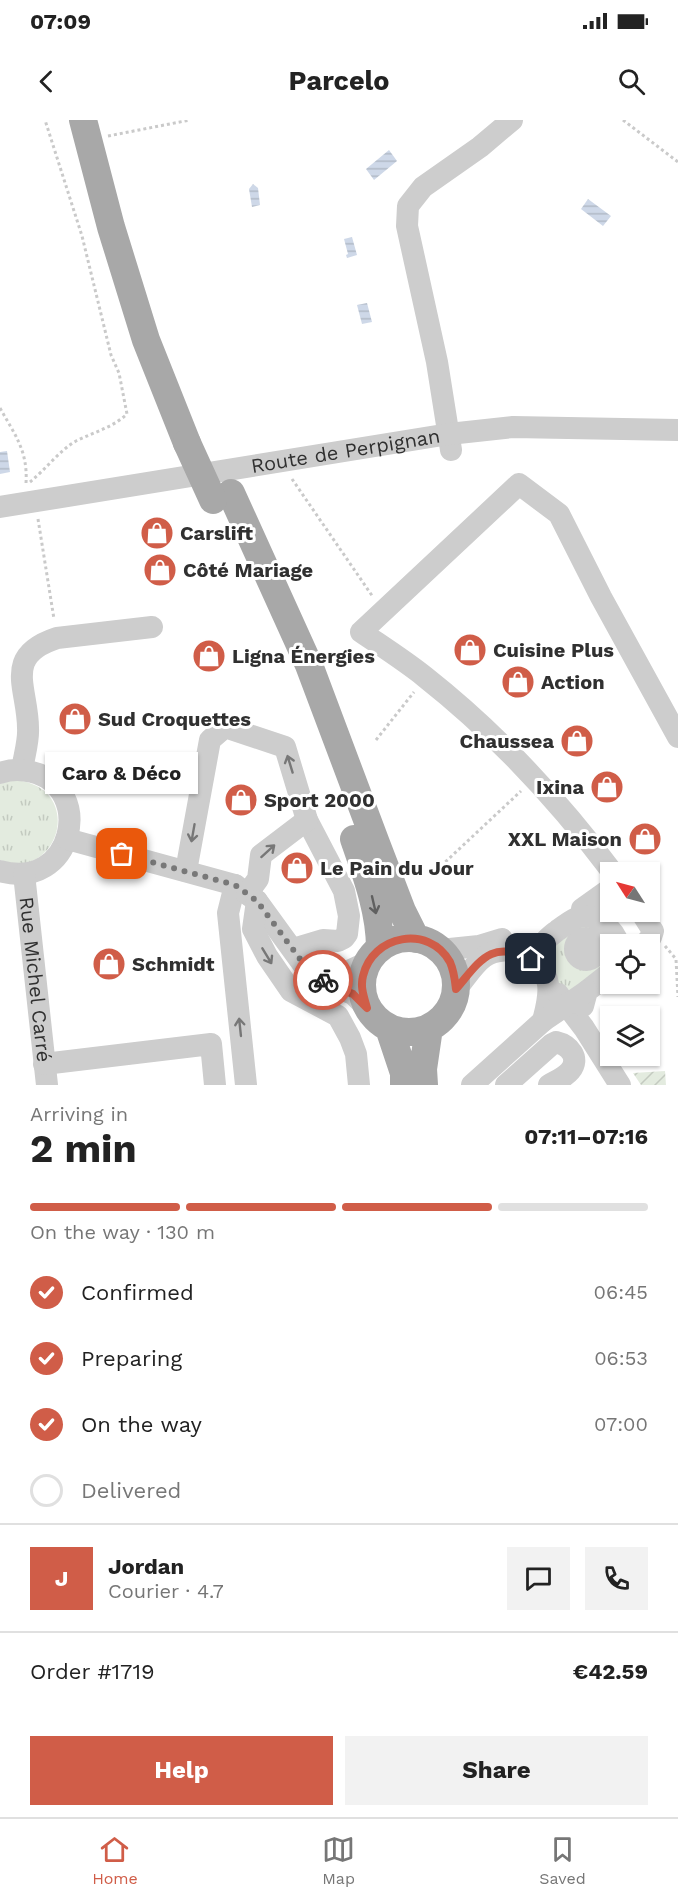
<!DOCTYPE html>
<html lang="en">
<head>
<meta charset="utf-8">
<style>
	body { margin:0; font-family:"Work Sans",sans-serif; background:#f2f2f2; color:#222; height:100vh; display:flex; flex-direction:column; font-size:22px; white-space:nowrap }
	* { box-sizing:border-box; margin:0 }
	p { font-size:20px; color:#767676 }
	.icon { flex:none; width:33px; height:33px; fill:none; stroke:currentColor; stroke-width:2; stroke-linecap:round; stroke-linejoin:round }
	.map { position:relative; height:965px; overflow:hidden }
	.details { display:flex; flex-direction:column; background:#fff; flex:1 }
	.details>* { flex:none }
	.needle { width:39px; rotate:306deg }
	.fabs { position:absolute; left:600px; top:742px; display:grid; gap:12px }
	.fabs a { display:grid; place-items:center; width:60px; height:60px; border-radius:0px; background:#fff; box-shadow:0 2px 4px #0004; font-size:30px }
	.pin { position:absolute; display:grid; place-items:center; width:51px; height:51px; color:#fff; margin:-26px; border-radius:12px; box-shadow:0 3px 9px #0006 }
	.courier { position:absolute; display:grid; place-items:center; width:60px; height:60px; margin:-30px; border:4px solid #d05d48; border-radius:50%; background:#fff; color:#222; box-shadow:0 2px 8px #0007 }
	.bubble { position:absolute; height:42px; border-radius:0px; background:#fff; box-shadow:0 2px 4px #0004; font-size:20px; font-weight:700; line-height:42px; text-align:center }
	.headline em { font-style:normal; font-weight:700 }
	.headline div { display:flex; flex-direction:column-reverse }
	.headline { display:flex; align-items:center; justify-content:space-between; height:102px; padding:0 30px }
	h1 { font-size:39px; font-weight:700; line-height:45px }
	.bar { display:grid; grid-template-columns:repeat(4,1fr); gap:9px 6px; align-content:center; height:72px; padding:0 30px }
	.bar i { height:8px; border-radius:4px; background:#e0e0e0 }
	.bar .selected { background:#d05d48 }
	.bar p { grid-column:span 4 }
	.line { display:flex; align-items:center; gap:15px; padding:0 30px; border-top:2px solid #e0e0e0 }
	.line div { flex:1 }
	.round { display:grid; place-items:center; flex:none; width:63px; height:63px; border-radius:0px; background:#f2f2f2 }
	ol { padding:0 30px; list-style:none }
	li { display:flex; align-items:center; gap:18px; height:66px }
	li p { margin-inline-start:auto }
	li .icon { padding:6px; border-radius:50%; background:#d05d48; color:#fff; stroke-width:4 }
	li:last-child { color:#767676 }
	li i { width:33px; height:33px; border:3px solid #e0e0e0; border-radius:50% }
	.button { display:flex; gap:12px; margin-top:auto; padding:12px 30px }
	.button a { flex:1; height:69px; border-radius:0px; background:#d05d48; color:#fff; font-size:24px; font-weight:700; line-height:69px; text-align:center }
	.button a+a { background:#f2f2f2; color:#222 }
	.status { display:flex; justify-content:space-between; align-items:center; height:42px; padding:0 30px; background:#fff; direction:ltr }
	.status svg { height:16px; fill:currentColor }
	header { display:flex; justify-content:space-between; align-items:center; height:78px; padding:0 30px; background:#fff; font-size:27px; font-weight:700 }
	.dock { display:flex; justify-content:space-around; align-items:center; height:84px; border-top:2px solid #e0e0e0; background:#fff; font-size:16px; color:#767676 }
	.dock a { display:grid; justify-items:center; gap:3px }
	.dock .selected { color:#d05d48 }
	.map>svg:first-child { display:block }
</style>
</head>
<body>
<div class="status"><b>07:09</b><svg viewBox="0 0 49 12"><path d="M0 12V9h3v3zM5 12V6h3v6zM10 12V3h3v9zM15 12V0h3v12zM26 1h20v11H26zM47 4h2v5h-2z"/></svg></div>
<header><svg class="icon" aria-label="back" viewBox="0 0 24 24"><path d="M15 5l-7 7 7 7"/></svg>Parcelo<svg class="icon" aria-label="search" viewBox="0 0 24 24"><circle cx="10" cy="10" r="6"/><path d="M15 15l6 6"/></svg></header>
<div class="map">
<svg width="678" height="965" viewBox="0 0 678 965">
	<defs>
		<pattern id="grass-tufts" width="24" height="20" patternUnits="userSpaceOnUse" patternTransform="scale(1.5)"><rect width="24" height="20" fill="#e3ebdf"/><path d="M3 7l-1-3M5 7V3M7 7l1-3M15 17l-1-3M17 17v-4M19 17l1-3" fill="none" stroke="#c3cac0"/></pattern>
		<pattern id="garden-furrows" width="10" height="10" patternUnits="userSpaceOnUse" patternTransform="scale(1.5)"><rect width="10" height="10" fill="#e3ebdf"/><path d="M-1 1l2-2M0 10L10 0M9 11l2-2" fill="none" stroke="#c3cac0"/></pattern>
		<pattern id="water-rules" width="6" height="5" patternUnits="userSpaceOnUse" patternTransform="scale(1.5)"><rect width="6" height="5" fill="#ced8e8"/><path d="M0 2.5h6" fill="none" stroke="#b1bac7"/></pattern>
	</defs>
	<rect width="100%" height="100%" fill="#fff"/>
	<path fill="url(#grass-tufts)" d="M12 660C80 663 65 747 14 744 9 743 4 741 0 740V664Z
		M589 797 610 825V853L575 871 560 868 540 832Z"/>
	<path fill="url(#garden-furrows)" d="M650 851H658L659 866 626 868V864H650Z
		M665 951 666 965H641L633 953Z"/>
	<path fill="url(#water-rules)" d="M389 30 397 41 374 60 366 49Z
		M253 64 258 68 260 85 252 87 249 69Z
		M588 79 611 96 603 106 581 89Z
		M352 117 357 135 347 138 346 135 348 134 344 119Z
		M367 183 372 202 362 204 357 185Z
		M7 331 10 352 0 354V332Z"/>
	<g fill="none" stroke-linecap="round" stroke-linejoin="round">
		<path stroke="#cacaca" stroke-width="3" stroke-dasharray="3 3" stroke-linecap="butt" d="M623 0 678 42
			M108 16 190 0
			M0 288C15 315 28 331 26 363
			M292 359 373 477
			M30 362C45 350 60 330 76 321 94 312 112 308 127 294L119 253 111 235 82 116 45 0
			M38 399 54 499
			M376 620 414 572
			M441 746 521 671
			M665 826 676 839 678 877"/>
		<g stroke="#cdcdcd" stroke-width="22">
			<path d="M451 330 437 242 407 106 408 86 423 67 480 27 512 0"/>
			<path id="s1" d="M0 387 449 314 513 307 678 310"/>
			<path d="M22 650C24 636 29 621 28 608 28 568 2 536 57 518L152 507"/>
			<path d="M0 653C11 649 21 649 32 652 96 668 73 772 0 751"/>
			<path d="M67 719 235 765 257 781 302 843 313 853 336 867 353 874 367 888"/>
			<path d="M186 751 210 620 225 607 285 627 307 700 344 771 349 796 347 814 344 818 338 821 323 820 293 829"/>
			<path d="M613 753C559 681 496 613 425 557 405 541 383 527 361 512L519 364 559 394 601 477 678 617"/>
			<path id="s2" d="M24 754 47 965"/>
			<path d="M235 765 228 793 246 965"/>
			<path d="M247 774 258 759 261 735 307 700"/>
			<path d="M257 781 253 809 267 836 291 871 338 896 350 918 356 934 359 965"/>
			<path d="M582 789 610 769"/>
			<path d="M641 792 653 811 651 817 644 825"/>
			<circle cx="586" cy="829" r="11"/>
			<path d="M440 830 479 826 502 819"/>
			<path d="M540 847C540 838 540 831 544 823 547 818 553 814 558 810 564 806 572 799 579 797 597 793 614 809 619 825"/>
			<path d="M314 853 342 854 368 842"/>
			<path d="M456 869C464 860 474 844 484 837 505 821 544 837 548 864 550 876 546 889 543 901"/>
			<path d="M558 874 584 908 620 965"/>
			<path d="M583 886 587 871 610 853"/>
			<path d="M44 944 211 924 215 965"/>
			<path d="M472 965 543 901 587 871"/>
			<path d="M506 965 552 924 556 922C569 925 581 938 570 951 565 957 556 961 549 965"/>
		</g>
		<path stroke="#a8a8a8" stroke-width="28" d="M83 0 111 107 146 220 187 323
			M231 373 309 545 377 726 402 791 416 819
			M354 719C366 754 380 791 380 828
			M362 865a47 47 0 1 1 94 0a47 47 0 1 1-94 0Z
			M389 908 404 953V965
			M424 965 423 949 429 908"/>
		<path stroke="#a8a8a8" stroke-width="28" d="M187 323 213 380"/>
	</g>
	<defs><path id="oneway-shaft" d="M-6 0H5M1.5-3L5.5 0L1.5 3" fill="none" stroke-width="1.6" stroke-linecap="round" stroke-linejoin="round" transform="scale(1.5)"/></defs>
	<g stroke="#777">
		<use href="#oneway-shaft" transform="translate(290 644) rotate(-107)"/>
		<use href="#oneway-shaft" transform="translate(193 713) rotate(100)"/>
		<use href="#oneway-shaft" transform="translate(268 731) rotate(-42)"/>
		<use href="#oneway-shaft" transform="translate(267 836) rotate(59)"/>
		<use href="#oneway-shaft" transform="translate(240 907) rotate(-96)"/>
	</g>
	<use stroke="#606060" href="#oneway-shaft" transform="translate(374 785) rotate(77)"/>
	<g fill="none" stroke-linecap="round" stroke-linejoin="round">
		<path stroke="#787878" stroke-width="6" stroke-dasharray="0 10.8" d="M122 734 235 765 257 781 303 843 313 853 323 860"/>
		<path stroke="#d05d48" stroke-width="8" d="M323 860 336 867 353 874 367 888C364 877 360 867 363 856 372 815 429 804 450 842 454 851 455 860 456 869 480 841 491 819 531 839"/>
	</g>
	<defs>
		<symbol id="shop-disc" viewBox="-11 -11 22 22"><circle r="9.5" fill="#d05d48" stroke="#fff"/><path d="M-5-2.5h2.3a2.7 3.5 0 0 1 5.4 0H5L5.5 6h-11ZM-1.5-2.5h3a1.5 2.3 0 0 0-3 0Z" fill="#fff"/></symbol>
	</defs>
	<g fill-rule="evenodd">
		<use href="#shop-disc" x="138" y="394" width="38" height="38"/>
		<use href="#shop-disc" x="141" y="431" width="38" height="38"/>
		<use href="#shop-disc" x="451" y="511" width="38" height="38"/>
		<use href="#shop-disc" x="190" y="517" width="38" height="38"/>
		<use href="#shop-disc" x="499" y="543" width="38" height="38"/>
		<use href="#shop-disc" x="56" y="580" width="38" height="38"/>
		<use href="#shop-disc" x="558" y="602" width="38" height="38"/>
		<use href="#shop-disc" x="588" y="648" width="38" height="38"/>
		<use href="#shop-disc" x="222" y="661" width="38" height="38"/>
		<use href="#shop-disc" x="626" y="700" width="38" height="38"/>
		<use href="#shop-disc" x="278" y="729" width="38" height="38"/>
		<use href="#shop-disc" x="90" y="825" width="38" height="38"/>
	</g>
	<g text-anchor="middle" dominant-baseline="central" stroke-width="6" stroke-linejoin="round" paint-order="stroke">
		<g font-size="20" fill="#303030" stroke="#fff">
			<text stroke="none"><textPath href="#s1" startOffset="350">Route de Perpignan</textPath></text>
			<text stroke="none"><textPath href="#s2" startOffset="106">Rue Michel Carré</textPath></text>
		</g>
		<g font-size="20" font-weight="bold" fill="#303030" stroke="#fff" text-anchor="start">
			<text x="180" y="413">Carslift</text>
			<text x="183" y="450">Côté Mariage</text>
			<text x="493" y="530">Cuisine Plus</text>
			<text x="232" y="536">Ligna Énergies</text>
			<text x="541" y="562">Action</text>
			<text x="98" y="599">Sud Croquettes</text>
			<text x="554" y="621" text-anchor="end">Chaussea</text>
			<text x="584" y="667" text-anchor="end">Ixina</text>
			<text x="264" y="680">Sport 2000</text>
			<text x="622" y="719" text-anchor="end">XXL Maison</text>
			<text x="320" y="748">Le Pain du Jour</text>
			<text x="132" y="844">Schmidt</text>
		</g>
	</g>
</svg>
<div class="fabs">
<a><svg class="needle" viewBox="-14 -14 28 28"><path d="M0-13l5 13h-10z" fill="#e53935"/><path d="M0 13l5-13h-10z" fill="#767676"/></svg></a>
<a><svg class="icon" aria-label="locate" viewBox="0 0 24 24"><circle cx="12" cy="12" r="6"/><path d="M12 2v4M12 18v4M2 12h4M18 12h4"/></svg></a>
<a><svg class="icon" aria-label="layers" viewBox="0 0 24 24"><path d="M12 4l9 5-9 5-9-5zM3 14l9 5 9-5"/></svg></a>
</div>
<div class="pin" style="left:122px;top:734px;background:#ea580c"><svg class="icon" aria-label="bag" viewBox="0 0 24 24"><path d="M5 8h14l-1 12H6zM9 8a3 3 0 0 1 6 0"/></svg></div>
<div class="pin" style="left:531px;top:839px;background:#1f2937"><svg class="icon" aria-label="home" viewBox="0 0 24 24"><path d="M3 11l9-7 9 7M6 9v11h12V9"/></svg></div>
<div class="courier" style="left:323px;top:860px"><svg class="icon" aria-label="bike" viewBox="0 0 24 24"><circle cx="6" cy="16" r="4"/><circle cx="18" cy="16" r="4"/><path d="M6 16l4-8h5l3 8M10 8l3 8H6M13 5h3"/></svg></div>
<div class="bubble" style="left:45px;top:632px;width:153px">Caro &amp; Déco</div>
</div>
<section class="details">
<div class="headline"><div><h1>2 min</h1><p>Arriving in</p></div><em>07:11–07:16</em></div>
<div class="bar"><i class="selected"></i><i class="selected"></i><i class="selected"></i><i></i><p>On the way · 130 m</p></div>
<ol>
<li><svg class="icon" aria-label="check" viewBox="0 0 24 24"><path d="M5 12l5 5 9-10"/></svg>Confirmed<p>06:45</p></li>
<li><svg class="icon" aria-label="check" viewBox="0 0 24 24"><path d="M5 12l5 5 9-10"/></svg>Preparing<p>06:53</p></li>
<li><svg class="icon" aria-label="check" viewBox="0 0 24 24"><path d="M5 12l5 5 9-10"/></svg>On the way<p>07:00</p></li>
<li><i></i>Delivered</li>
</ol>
<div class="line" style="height:108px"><b class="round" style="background:#d05d48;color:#fff">J</b><div><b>Jordan</b><p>Courier · 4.7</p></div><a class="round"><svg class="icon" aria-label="chat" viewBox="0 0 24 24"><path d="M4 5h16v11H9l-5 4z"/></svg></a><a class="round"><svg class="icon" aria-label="phone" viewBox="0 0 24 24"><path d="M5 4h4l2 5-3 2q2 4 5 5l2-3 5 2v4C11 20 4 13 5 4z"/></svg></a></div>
<div class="line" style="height:78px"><div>Order #1719</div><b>€42.59</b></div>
<div class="button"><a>Help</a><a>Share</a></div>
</section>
<nav class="dock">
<a class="selected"><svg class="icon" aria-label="home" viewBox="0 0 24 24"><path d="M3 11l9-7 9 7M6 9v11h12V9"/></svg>Home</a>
<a><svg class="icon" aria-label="map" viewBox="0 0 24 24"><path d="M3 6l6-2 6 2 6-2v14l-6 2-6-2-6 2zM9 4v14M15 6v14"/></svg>Map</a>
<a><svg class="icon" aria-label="saved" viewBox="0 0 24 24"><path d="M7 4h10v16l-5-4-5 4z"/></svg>Saved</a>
</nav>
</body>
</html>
